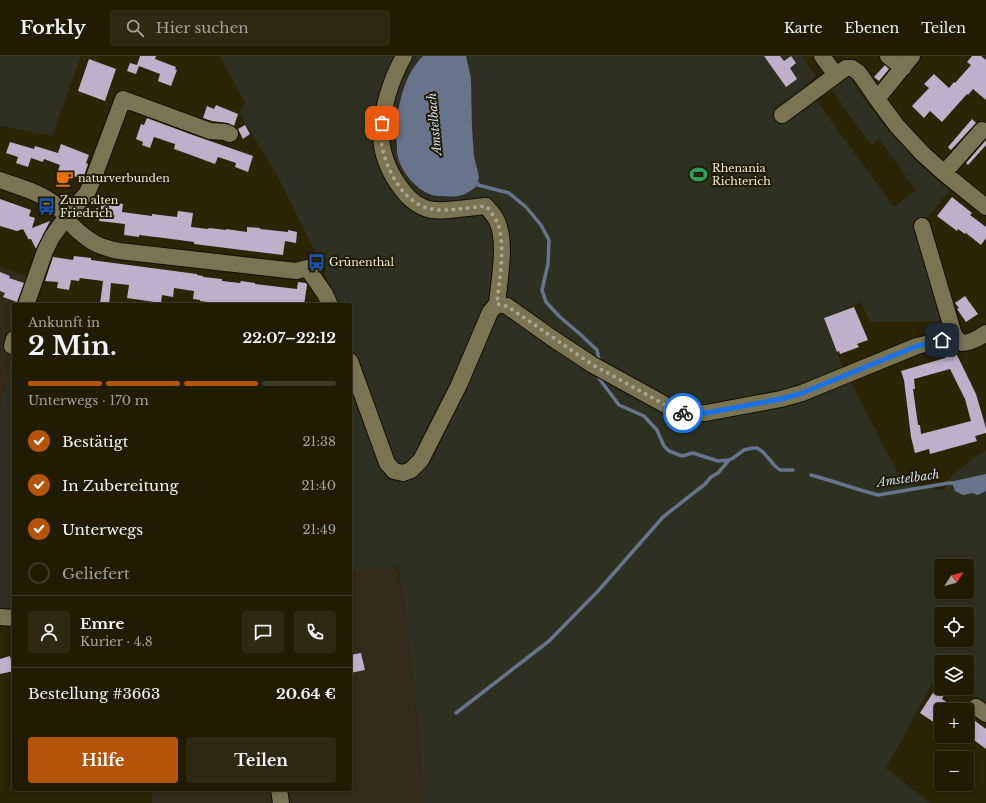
<!DOCTYPE html>
<html lang="de">
<head>
<meta charset="utf-8">
<style>
	body { margin:0; font-family:"Libre Baskerville",serif; background:#2d2913; color:#f1f3f6; height:100vh; display:flex; flex-direction:column; font-size:15px; white-space:nowrap }
	* { box-sizing:border-box; margin:0 }
	p { font-size:13px; color:#a2a19a }
	.icon { flex:none; width:22px; height:22px; fill:none; stroke:currentColor; stroke-width:2; stroke-linecap:round; stroke-linejoin:round }
	.map { position:relative; flex:1; overflow:hidden }
	.details { position:absolute; left:12px; top:247px; width:340px; height:488px; display:flex; flex-direction:column; background:#201c04; border-radius:4px; box-shadow:0 2px 6px #0003,0 0 0 1px #3d3a26 }
	.details>* { flex:none }
	.needle { width:26px; rotate:54deg }
	.controls { position:absolute; left:934px; top:503px; display:grid; gap:8px }
	.controls a { display:grid; place-items:center; width:40px; height:40px; border-radius:4px; background:#201c04; box-shadow:0 2px 6px #0003,0 0 0 1px #3d3a26; font-size:20px }
	.pin { position:absolute; display:grid; place-items:center; width:34px; height:34px; color:#fff; margin:-17px; border-radius:8px; box-shadow:0 2px 6px #0006 }
	.courier { position:absolute; display:grid; place-items:center; width:40px; height:40px; margin:-20px; border:3px solid #1a73e8; border-radius:50%; background:#fff; color:#222; box-shadow:0 1px 5px #0007 }
	.head em { font-style:normal; font-weight:700 }
	.head div { display:flex; flex-direction:column-reverse }
	.head { display:flex; align-items:center; justify-content:space-between; height:68px; padding:0 16px }
	h1 { font-size:26px; font-weight:700; line-height:30px }
	.bar { display:grid; grid-template-columns:repeat(4,1fr); gap:6px 4px; align-content:center; height:48px; padding:0 16px }
	.bar i { height:5px; border-radius:3px; background:#3d3a26 }
	.bar .active { background:#b45309 }
	.bar p { grid-column:span 4 }
	.line { display:flex; align-items:center; gap:10px; padding:0 16px; border-top:1px solid #3d3a26 }
	.line div { flex:1 }
	.round { display:grid; place-items:center; flex:none; width:42px; height:42px; border-radius:4px; background:#2d2913 }
	ol { padding:0 16px; list-style:none }
	li { display:flex; align-items:center; gap:12px; height:44px }
	li p { margin-inline-start:auto }
	li .icon { padding:4px; border-radius:50%; background:#b45309; color:#fff; stroke-width:4 }
	li:last-child { color:#a2a19a }
	li i { width:22px; height:22px; border:2px solid #3d3a26; border-radius:50% }
	.button { display:flex; gap:8px; margin-top:auto; padding:8px 16px }
	.button a { flex:1; height:46px; border-radius:4px; background:#b45309; color:#fff; font-size:16px; font-weight:700; line-height:46px; text-align:center }
	.button a+a { background:#2d2913; color:#f1f3f6 }
	header { display:flex; align-items:center; gap:24px; box-sizing:border-box; height:56px; padding:0 20px; background:#201c04; border-bottom:1px solid #3d3a26 }
	header strong { font-size:19px }
	nav { display:flex; gap:22px; margin-inline-start:auto; font-size:14px }
	.search { width:280px; height:36px; background:#2d2913; display:flex; align-items:center; gap:10px; box-sizing:border-box; padding:0 14px; border-radius:4px; color:#a2a19a; font-size:15px }
	.map>svg:first-child { display:block }
</style>
</head>
<body>
<header>
<strong>Forkly</strong>
<div class="search"><svg class="icon" aria-label="search" viewBox="0 0 24 24"><circle cx="10" cy="10" r="6"/><path d="M15 15l6 6"/></svg>Hier suchen</div>
<nav><a>Karte</a><a>Ebenen</a><a>Teilen</a></nav>
</header>
<div class="map">
<svg width="986" height="747" viewBox="0 0 986 747">
	<rect width="100%" height="100%" fill="#2b2505"/>
	<path fill="#342b1b" d="M0 211 33 222 24 249H14V290L0 352Z
		M397 510 405 554 418 672 423 747H152L151 733H350V515Z"/>
	<path fill="#2e3122" fill-rule="evenodd" d="M0 0H81L52 80 0 70Z
		M220 0H423C410 12 403 32 399 49L405 117 416 130 429 139 478 126 479 121 474 100 472 71 471 22 466 0H802L816 20 805 29 894 151 916 134 879 83 871 89 831 33 845 19 850 20C856 29 861 39 868 48 891 81 920 108 949 135L917 174 944 265 870 266 861 246 823 262 846 318 904 428 945 434 948 423 980 397 986 395V647L963 632H967V606H941V617L939 616 886 712 930 747H423L418 671 405 555 398 510 350 515V249H336L322 210 277 119 239 57 245 47ZM941 510H967V536H941ZM941 558H967V584H941Z
		M14 290V557L0 556V352Z"/>
	<path fill="#67748c" d="M423 0H466L471 22 472 71 474 100 479 121 478 126 480 127C467 139 460 142 444 140 439 140 433 140 429 138 415 132 401 115 398 101 397 99 397 95 397 92 394 64 401 21 423 0Z
		M986 418V435L978 439 972 437 963 439 955 435 952 427 954 425Z"/>
	<g fill="none" stroke-linecap="round" stroke-linejoin="round">
		<path stroke="#67748c" stroke-width="3.5" d="M475 126 478 129 509 137 526 151 541 169 549 184 548 208 542 234 546 246 560 261 580 278 597 294 599 304V308
			M598 316V321L619 349 644 360 657 374 664 390 669 395 682 400 693 397 718 405 729 404 733 402 744 394 752 392H757L763 396 775 410 780 414H793
			M811 419 835 426 857 433 878 439 949 427H956
			M456 657 549 585 599 534 663 461 705 428 711 421 718 417 729 404"/>
	</g>
	<path fill="#beb0cb" fill-rule="evenodd" d="M140 0H156L155 3 176 11 175 13 177 14 171 30 158 25 160 18 139 10 136 18 127 15 130 7 137 9Z
		M764 0H780L784 5 791 0 796 7 790 12 797 23 786 31Z
		M972 0H981L986 4V44L973 33 968 39 967 38 942 66 930 55 924 62 912 50 929 32 924 28 934 18 949 32 954 26 955 27 971 9 967 6Z
		M89 3 116 13 105 45 78 35Z
		M885 9 889 13 879 25 874 21Z
		M216 49 238 58 234 70 228 67 212 65 203 62 207 50 214 53Z
		M147 62 190 78 253 100 248 116 235 111 236 107 218 101 215 108 188 98 174 93 175 88 154 81 150 92 142 89 143 86 136 83 141 68 144 69Z
		M972 63 976 67 951 94 948 91Z
		M245 69 250 78 243 83 238 73Z
		M986 84V89L968 109 966 107Z
		M10 86 34 93 35 90 58 97 61 88 89 99 86 107 88 108 83 123 70 119 68 125 56 121 60 109 44 103 43 106 31 102 28 111 16 107 18 101 6 97Z
		M952 141 972 157 970 159 986 171V182L981 189 966 177 965 178 958 173 957 175 937 160Z
		M0 143 31 154 29 160 35 162 32 172 50 165 36 193 31 183H29V184L23 173 17 175 0 170Z
		M102 145 123 148 122 156 152 160V158L177 161 178 155 193 157 191 171 208 173 209 172 226 174V173L247 176V171L260 172V173L288 176V174L297 176 296 187 285 185 283 199 194 188V186L164 182 139 179V181L124 179 125 168 99 165Z
		M74 200 91 202V204L197 218V219L203 220V221L222 223V225L240 227 241 225 255 227V228L297 233 298 226 306 227 307 229 304 249H229L200 245V244L193 243 194 235 174 232 173 241 162 239 161 247 127 242 129 229 111 227 109 249 100 248 103 225 80 222 79 225 71 224 69 234 57 232 58 226 45 225 53 201 73 204Z
		M0 216 10 220 9 222 24 227 17 246 3 241 5 237 0 235Z
		M965 240 978 258 966 266 957 253 959 252 955 247Z
		M854 251 868 284 857 288 859 291 840 298 839 295 837 296 824 262Z
		M955 295 976 338 986 372V377L975 380 977 385 930 398 929 393 915 397 911 381 904 324 901 315 945 302ZM950 313 965 343 971 365 921 378 920 369H918L913 333H915L914 323Z
		M361 597 365 614 350 617V599Z
		M10 600 14 615 0 618V603Z
		M936 632H947L942 643 958 654H941V671L920 657Z
		M974 664 986 673V693L967 679V674Z"/>
	<g fill="none" stroke-linecap="round" stroke-linejoin="round">
		<defs>
			<path id="minor" d="M404 0C391 23 382 52 381 79 381 95 388 114 398 128 405 138 412 147 425 152 435 156 447 154 458 153 467 152 477 151 486 150 490 155 494 159 497 165 507 186 499 225 497 248
				M822 0 836 19
				M888 0 903 12
				M877 43 912 0
				M782 59 836 19 846 12H852L859 17 877 43 897 70 922 97 944 117 986 151
				M944 117 982 74
				M0 124C19 131 40 136 56 149 62 154 66 162 71 168 78 176 92 187 101 190 107 192 113 194 119 195L296 215 307 212 325 238 330 249
				M922 170 954 279 961 287C971 287 978 283 986 277
				M497 248 507 250 552 282 593 309 671 352 683 357H706L781 343 802 337 917 290 950 282 954 279
				M26 249 45 195 52 181 62 167 69 153 79 146 87 137 92 126 123 43 210 75 225 76 230 78
				M12 290 14 283
				M350 305 387 407 394 415 403 417 411 414 421 404 459 329 490 256 497 248
				M0 561 14 562
				M976 651 986 658
				M279 733 281 747"/>
		</defs>
		<use href="#minor" stroke="#120e00" stroke-width="18"/>
		<use href="#minor" stroke="#7a7453" stroke-width="16"/>
	</g>
	<g fill="none" stroke-linecap="round" stroke-linejoin="round">
		<path stroke="#aaa68f" stroke-width="4" stroke-dasharray="0 7.2" d="M382 67C382 71 381 75 381 79 381 105 401 146 428 152 438 155 448 154 458 153 467 152 477 151 486 150 491 156 495 161 498 168 506 190 499 225 497 248L507 250 593 309 671 352 683 357"/>
		<path stroke="#1a73e8" stroke-width="5" d="M683 357H706L781 343 802 337 917 290 942 284"/>
	</g>
	<defs>
		<symbol id="stadium-bare" viewBox="-9 -9 18 18"><path d="M0-5a6.5 5 0 1 0 0 10a6.5 5 0 1 0 0-10ZM-3.5-1.8h7v3.6h-7Z" fill="#2e9e5b" stroke="#211c00" stroke-width="2.5" paint-order="stroke"/></symbol>
		<symbol id="cafe-bare" viewBox="-9 -9 18 18"><path d="M-5.5-4.5H6V0H3Q3 3.5 0 3.5H-2.5Q-5.5 3.5-5.5 0ZM3-3.2v2h1.7v-2ZM-6 4.5H4V6H-6Z" fill="#e8710a" stroke="#211c00" stroke-width="2.5" paint-order="stroke"/></symbol>
		<symbol id="bus-bare" viewBox="-9 -9 18 18"><path d="M-5-6H5V4H4V6H2V4H-2V6H-4V4H-5ZM-3.5-4V0h7V-4ZM-3.5 1.2v1.5H-2V1.2ZM2 1.2v1.5H3.5V1.2Z" fill="#1a4fb4" stroke="#211c00" stroke-width="2.5" paint-order="stroke"/></symbol>
	</defs>
	<g fill-rule="evenodd">
		<use href="#stadium-bare" x="686" y="106" width="25" height="25"/>
		<use href="#cafe-bare" x="52" y="110" width="25" height="25"/>
		<use href="#bus-bare" x="34" y="138" width="25" height="25"/>
		<use href="#bus-bare" x="304" y="194" width="25" height="25"/>
	</g>
	<g text-anchor="middle" dominant-baseline="central" stroke-width="4" stroke-linejoin="round" paint-order="stroke">
		<g font-size="11" fill="#eeebd9" stroke="#211c00" text-anchor="start">
			<text x="712" y="112">Rhenania<tspan x="712" dy="13">Richterich</tspan></text>
			<text x="78" y="122">naturverbunden</text>
			<text x="60" y="144">Zum alten<tspan x="60" dy="13">Friedrich</tspan></text>
			<text x="329" y="206">Grünenthal</text>
		</g>
		<g font-size="12" font-style="italic" fill="#ceddf9" stroke="#211c00">
			<text transform="translate(434 68) rotate(-95)">Amstelbach</text>
			<text transform="translate(908 422) rotate(-8)">Amstelbach</text>
		</g>
	</g>
</svg>
<div class="controls">
<a><svg class="needle" viewBox="-14 -14 28 28"><path d="M0-13l5 13h-10z" fill="#e53935"/><path d="M0 13l5-13h-10z" fill="#a2a19a"/></svg></a>
<a><svg class="icon" aria-label="locate" viewBox="0 0 24 24"><circle cx="12" cy="12" r="6"/><path d="M12 2v4M12 18v4M2 12h4M18 12h4"/></svg></a>
<a><svg class="icon" aria-label="layers" viewBox="0 0 24 24"><path d="M12 4l9 5-9 5-9-5zM3 14l9 5 9-5"/></svg></a>
<a>+</a>
<a>−</a>
</div>
<div class="pin" style="left:382px;top:67px;background:#ea580c"><svg class="icon" aria-label="bag" viewBox="0 0 24 24"><path d="M5 8h14l-1 12H6zM9 8a3 3 0 0 1 6 0"/></svg></div>
<div class="pin" style="left:942px;top:284px;background:#1f2937"><svg class="icon" aria-label="home" viewBox="0 0 24 24"><path d="M3 11l9-7 9 7M6 9v11h12V9"/></svg></div>
<div class="courier" style="left:683px;top:357px"><svg class="icon" aria-label="bike" viewBox="0 0 24 24"><circle cx="6" cy="16" r="4"/><circle cx="18" cy="16" r="4"/><path d="M6 16l4-8h5l3 8M10 8l3 8H6M13 5h3"/></svg></div>
<section class="details">
<div class="head"><div><h1>2 Min.</h1><p>Ankunft in</p></div><em>22:07–22:12</em></div>
<div class="bar"><i class="active"></i><i class="active"></i><i class="active"></i><i></i><p>Unterwegs · 170 m</p></div>
<ol>
<li><svg class="icon" aria-label="check" viewBox="0 0 24 24"><path d="M5 12l5 5 9-10"/></svg>Bestätigt<p>21:38</p></li>
<li><svg class="icon" aria-label="check" viewBox="0 0 24 24"><path d="M5 12l5 5 9-10"/></svg>In Zubereitung<p>21:40</p></li>
<li><svg class="icon" aria-label="check" viewBox="0 0 24 24"><path d="M5 12l5 5 9-10"/></svg>Unterwegs<p>21:49</p></li>
<li><i></i>Geliefert</li>
</ol>
<div class="line" style="height:72px"><a class="round"><svg class="icon" aria-label="person" viewBox="0 0 24 24"><circle cx="12" cy="8" r="4"/><path d="M4 21q1-7 8-7t8 7"/></svg></a><div><b>Emre</b><p>Kurier · 4.8</p></div><a class="round"><svg class="icon" aria-label="chat" viewBox="0 0 24 24"><path d="M4 5h16v11H9l-5 4z"/></svg></a><a class="round"><svg class="icon" aria-label="phone" viewBox="0 0 24 24"><path d="M5 4h4l2 5-3 2q2 4 5 5l2-3 5 2v4C11 20 4 13 5 4z"/></svg></a></div>
<div class="line" style="height:52px"><div>Bestellung #3663</div><b>20.64 €</b></div>
<div class="button"><a>Hilfe</a><a>Teilen</a></div>
</section>
</div>
</body>
</html>
